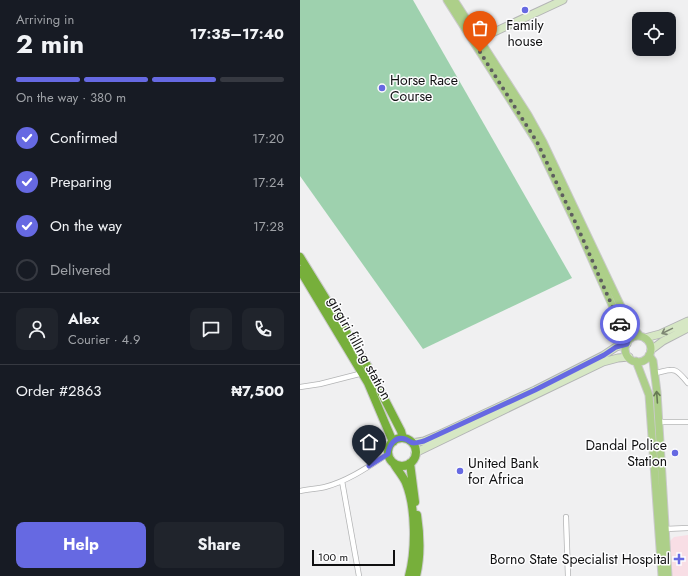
<!DOCTYPE html>
<html lang="en">
<head>
<meta charset="utf-8">
<style>
	body { margin:0; font-family:Jost,sans-serif; background:#20242c; color:#f1f3f6; height:100vh; display:flex; flex-direction:column; font-size:15px; white-space:nowrap }
	* { box-sizing:border-box; margin:0 }
	p { font-size:13px; color:#9ea1a6 }
	.icon { flex:none; width:22px; height:22px; fill:none; stroke:currentColor; stroke-width:2; stroke-linecap:round; stroke-linejoin:round }
	.map { position:relative; flex:1; overflow:hidden }
	.panel { display:flex; flex-direction:column; background:#171b24; width:300px }
	.panel>* { flex:none }
	.fabs { position:absolute; left:332px; top:12px; display:grid; gap:8px }
	.fabs a { display:grid; place-items:center; width:44px; height:44px; border-radius:8px; background:#171b24; box-shadow:0 2px 10px #0003; font-size:20px }
	.scale { position:absolute; left:12px; bottom:10px; width:83px; box-sizing:border-box; padding-left:4px; border:2px solid #101011; border-top:0; font-size:11px; line-height:14px; white-space:nowrap; color:#101011; -webkit-text-stroke:3px #fdfdfe; paint-order:stroke }
	.pin { position:absolute; display:grid; place-items:center; width:34px; height:34px; color:#fff; margin:-41px -17px; border-radius:50% 50% 50% 0; rotate:-45deg; box-shadow:0 0 4px #0007 }
	.pin .icon { rotate:45deg }
	.courier { position:absolute; display:grid; place-items:center; width:40px; height:40px; margin:-20px; border:3px solid #6669e2; border-radius:50%; background:#fff; color:#222; box-shadow:0 1px 5px #0007 }
	.head em { font-style:normal; font-weight:700 }
	.head div { display:flex; flex-direction:column-reverse }
	.head { display:flex; align-items:center; justify-content:space-between; height:68px; padding:0 16px }
	h1 { font-size:26px; font-weight:700; line-height:30px }
	.bar { display:grid; grid-template-columns:repeat(4,1fr); gap:6px 4px; align-content:center; height:48px; padding:0 16px }
	.bar i { height:5px; border-radius:3px; background:#363941 }
	.bar .active { background:#6669e2 }
	.bar p { grid-column:span 4 }
	.line { display:flex; align-items:center; gap:10px; padding:0 16px; border-top:1px solid #363941 }
	.line div { flex:1 }
	.round { display:grid; place-items:center; flex:none; width:42px; height:42px; border-radius:8px; background:#20242c }
	ol { padding:0 16px; list-style:none }
	li { display:flex; align-items:center; gap:12px; height:44px }
	li p { margin-inline-start:auto }
	li .icon { padding:4px; border-radius:50%; background:#6669e2; color:#fff; stroke-width:4 }
	li:last-child { color:#9ea1a6 }
	li i { width:22px; height:22px; border:2px solid #363941; border-radius:50% }
	.action { display:flex; gap:8px; margin-top:auto; padding:8px 16px }
	.action a { flex:1; height:46px; border-radius:8px; background:#6669e2; color:#fff; font-size:16px; font-weight:700; line-height:46px; text-align:center }
	.action a+a { background:#20242c; color:#f1f3f6 }
	main { display:flex; flex:1; min-height:0 }
	.map>svg:first-child { display:block }
</style>
</head>
<body>
<main>
<section class="panel">
<div class="head"><div><h1>2 min</h1><p>Arriving in</p></div><em>17:35–17:40</em></div>
<div class="bar"><i class="active"></i><i class="active"></i><i class="active"></i><i></i><p>On the way · 380 m</p></div>
<ol>
<li><svg class="icon" aria-label="check" viewBox="0 0 24 24"><path d="M5 12l5 5 9-10"/></svg>Confirmed<p>17:20</p></li>
<li><svg class="icon" aria-label="check" viewBox="0 0 24 24"><path d="M5 12l5 5 9-10"/></svg>Preparing<p>17:24</p></li>
<li><svg class="icon" aria-label="check" viewBox="0 0 24 24"><path d="M5 12l5 5 9-10"/></svg>On the way<p>17:28</p></li>
<li><i></i>Delivered</li>
</ol>
<div class="line" style="height:72px"><a class="round"><svg class="icon" aria-label="person" viewBox="0 0 24 24"><circle cx="12" cy="8" r="4"/><path d="M4 21q1-7 8-7t8 7"/></svg></a><div><b>Alex</b><p>Courier · 4.9</p></div><a class="round"><svg class="icon" aria-label="chat" viewBox="0 0 24 24"><path d="M4 5h16v11H9l-5 4z"/></svg></a><a class="round"><svg class="icon" aria-label="phone" viewBox="0 0 24 24"><path d="M5 4h4l2 5-3 2q2 4 5 5l2-3 5 2v4C11 20 4 13 5 4z"/></svg></a></div>
<div class="line" style="height:52px"><div>Order #2863</div><b>₦7,500</b></div>
<div class="action"><a>Help</a><a>Share</a></div>
</section>
<div class="map">
<svg width="388" height="576" viewBox="0 0 388 576">
	<rect width="100%" height="100%" fill="#f0f0f1"/>
	<path fill="#f8dee5" d="M388 535V576H372L369 542 374 537Z"/>
	<path fill="#9ed1ae" d="M0 0H113L272 278 123 349 0 176Z"/>
	<g fill="none" stroke-linecap="round" stroke-linejoin="round">
		<defs>
			<path id="street" d="M355 373C375 369 374 366 388 383
				M0 387 20 384 63 373
				M359 422H388
				M42 481 59 576
				M0 491C8 489 17 489 25 487 48 481 68 467 88 454
				M266 517 268 576
				M365 529 388 528"/>
			<path id="secondary" d="M179 39 263 0
				M345 338 360 334 388 321
				M351 350 363 341 388 328
				M112 443 124 441 136 436 235 390 304 355 316 347 327 344
				M115 453 303 362 318 358 329 357"/>
			<path id="primary" d="M147 0 237 142 278 228 328 341
				M154 0 228 115 243 142 325 315 328 322 340 336
				M325 349a13 13 0 1 1 26 0a13 13 0 1 1-26 0Z
				M349 355 353 361 357 392 368 576
				M336 361 349 395 362 576"/>
			<path id="highway" d="M0 257 68 367 101 431 103 438
				M0 270 68 383 93 442
				M88 452a14 14 0 1 1 28 0a14 14 0 1 1-28 0Z
				M110 463 115 502
				M94 464C98 471 103 476 106 483 116 508 116 550 109 576
				M116 576C121 556 120 535 117 515"/>
		</defs>
		<use href="#street" stroke="#b3b4b5" stroke-width="6"/>
		<use href="#secondary" stroke="#b3b4b5" stroke-width="9"/>
		<use href="#primary" stroke="#cacacb" stroke-width="9"/>
		<use href="#highway" stroke="#cacacb" stroke-width="10"/>
		<use href="#street" stroke="#fff" stroke-width="4.5"/>
		<use href="#secondary" stroke="#d6e7c4" stroke-width="7"/>
		<use href="#primary" stroke="#adcf89" stroke-width="7"/>
		<use href="#highway" stroke="#77af3b" stroke-width="8"/>
	</g>
	<defs><path id="oneway-shaft" d="M-6 0H5M1.5-3L5.5 0L1.5 3" fill="none" stroke-width="1.6" stroke-linecap="round" stroke-linejoin="round"/></defs>
	<use stroke="#7d8673" href="#oneway-shaft" transform="translate(367 331) rotate(154)"/>
	<use stroke="#667953" href="#oneway-shaft" transform="translate(357 397) rotate(-94)"/>
	<g fill="none" stroke-linecap="round" stroke-linejoin="round">
		<path stroke="#5e5e5f" stroke-width="4" stroke-dasharray="0 7.2" d="M180 52 237 142 278 228 320 324"/>
		<path stroke="#6669e2" stroke-width="5" d="M69 466 88 454C89 445 95 436 105 439 109 440 110 443 114 443 117 443 120 442 124 441L235 390 304 355 316 347 327 344 328 341 320 324"/>
	</g>
	<g fill="#6669e2" stroke="#fdfdfe" stroke-width="1.5">
		<circle cx="225" cy="10" r="4"/>
		<circle cx="82" cy="88" r="4"/>
		<circle cx="375" cy="453" r="4"/>
		<circle cx="160" cy="471" r="4"/>
		<path d="M377 553h4v4h4v4h-4v4h-4v-4h-4v-4h4z"/>
	</g>
	<g text-anchor="middle" dominant-baseline="central" stroke-width="3" stroke-linejoin="round" paint-order="stroke">
		<g font-size="14" fill="#101011" stroke="#fdfdfe" text-anchor="start">
			<text x="225" y="25" text-anchor="middle">Family<tspan x="225" dy="16">house</tspan></text>
			<text x="90" y="80">Horse Race<tspan x="90" dy="16">Course</tspan></text>
			<text x="367" y="445" text-anchor="end">Dandal Police<tspan x="367" dy="16">Station</tspan></text>
			<text x="168" y="463">United Bank<tspan x="168" dy="16">for Africa</tspan></text>
			<text x="370" y="559" text-anchor="end">Borno State Specialist Hospital</text>
		</g>
		<g font-size="14" fill="#101011" stroke="#fdfdfe">
			<text transform="translate(60 348) rotate(61)">girgiri filling station</text>
		</g>
	</g>
</svg>
<div class="fabs">
<a><svg class="icon" aria-label="locate" viewBox="0 0 24 24"><circle cx="12" cy="12" r="6"/><path d="M12 2v4M12 18v4M2 12h4M18 12h4"/></svg></a>
</div>
<div class="scale">100 m</div>
<div class="pin" style="left:180px;top:52px;background:#ea580c"><svg class="icon" aria-label="bag" viewBox="0 0 24 24"><path d="M5 8h14l-1 12H6zM9 8a3 3 0 0 1 6 0"/></svg></div>
<div class="pin" style="left:69px;top:466px;background:#1f2937"><svg class="icon" aria-label="home" viewBox="0 0 24 24"><path d="M3 11l9-7 9 7M6 9v11h12V9"/></svg></div>
<div class="courier" style="left:320px;top:324px"><svg class="icon" aria-label="car" viewBox="0 0 24 24"><path d="M5 17H2v-5l4-1 3-4h7l3 4 3 1v5h-3M9 17h6M6 11h13"/><circle cx="7" cy="17" r="2"/><circle cx="17" cy="17" r="2"/></svg></div>
</div>
</main>
</body>
</html>
